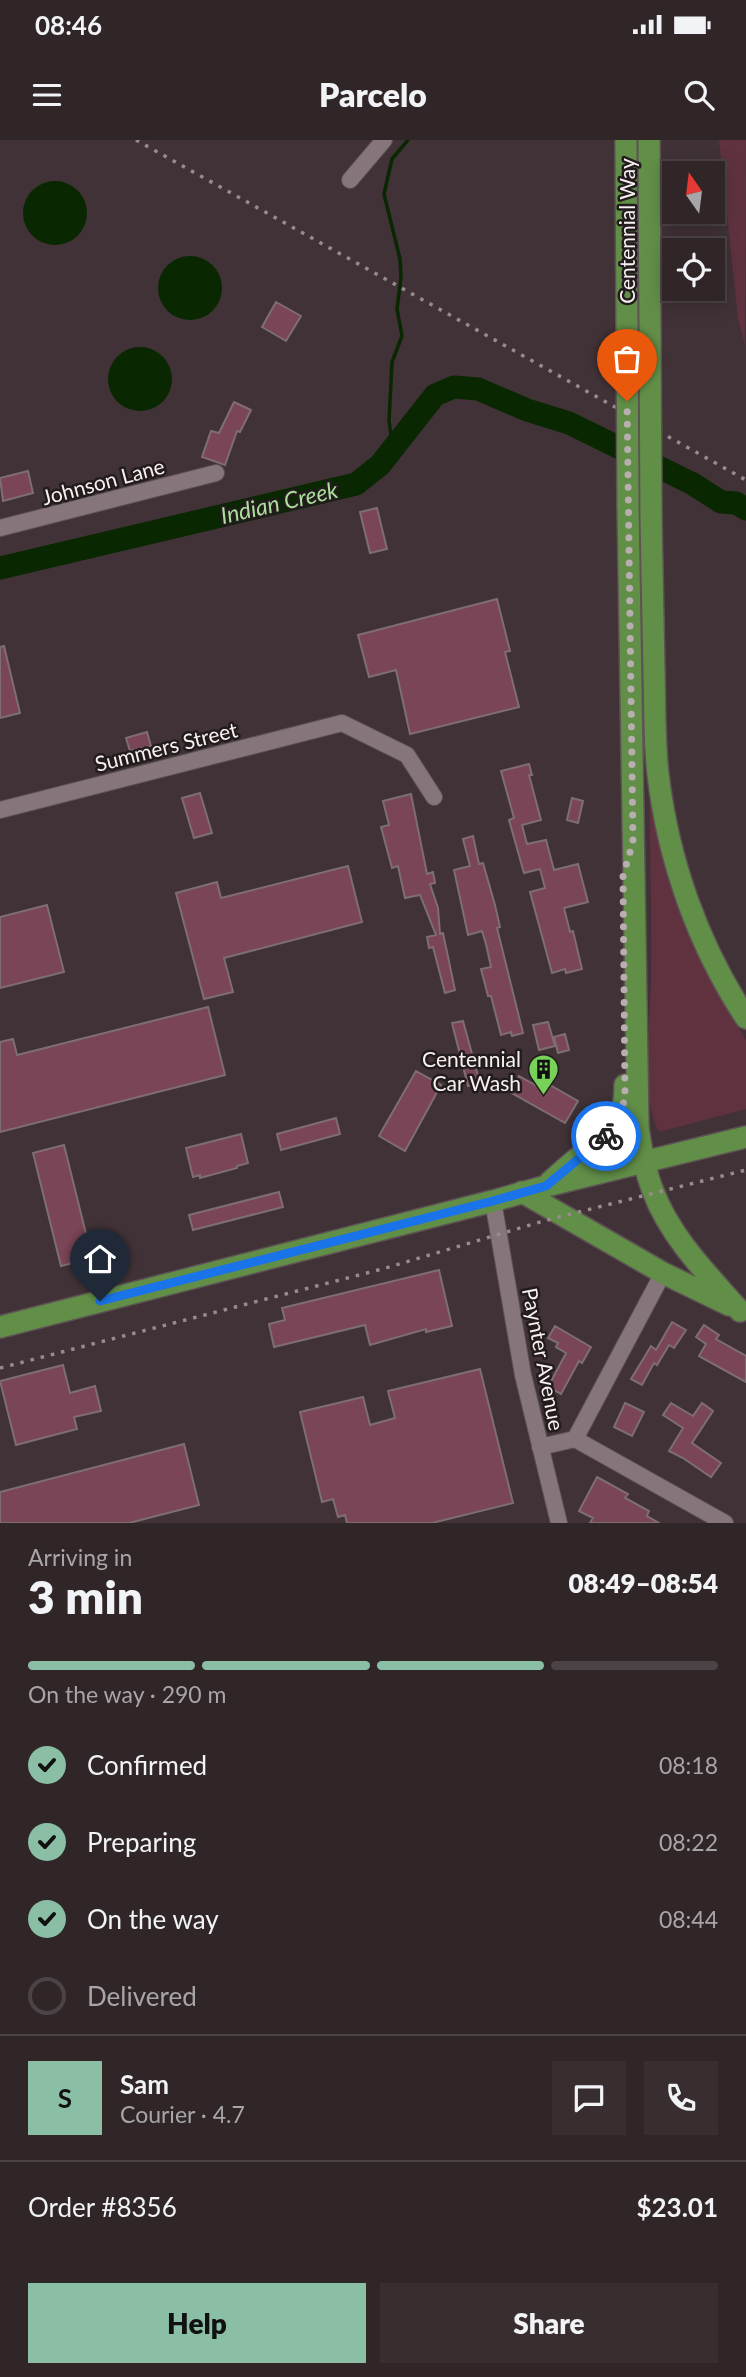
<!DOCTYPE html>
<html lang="en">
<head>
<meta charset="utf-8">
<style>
	body { margin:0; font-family:Lato,sans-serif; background:#382e30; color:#f1f3f6; height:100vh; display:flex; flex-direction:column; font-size:26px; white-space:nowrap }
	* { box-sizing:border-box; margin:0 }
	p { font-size:23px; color:#a8a5a8 }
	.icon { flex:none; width:38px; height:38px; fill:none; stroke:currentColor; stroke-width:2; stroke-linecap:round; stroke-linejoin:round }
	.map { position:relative; height:1383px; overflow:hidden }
	.panel { display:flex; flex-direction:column; background:#302628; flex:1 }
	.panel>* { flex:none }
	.needle { width:46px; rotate:346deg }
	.buttons { position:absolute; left:662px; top:21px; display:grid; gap:14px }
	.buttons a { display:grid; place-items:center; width:63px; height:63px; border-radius:0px; background:#302628; box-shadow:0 4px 18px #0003,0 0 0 2px #4b4345; font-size:35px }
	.pin { position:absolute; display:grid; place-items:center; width:60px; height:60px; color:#fff; margin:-72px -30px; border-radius:50% 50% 50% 0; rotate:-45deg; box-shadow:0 0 7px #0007 }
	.pin .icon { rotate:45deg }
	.courier { position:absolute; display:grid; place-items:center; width:70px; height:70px; margin:-35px; border:5px solid #1a73e8; border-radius:50%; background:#fff; color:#222; box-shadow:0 2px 9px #0007 }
	.head em { font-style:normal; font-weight:800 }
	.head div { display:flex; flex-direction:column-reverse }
	.head { display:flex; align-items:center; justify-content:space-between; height:119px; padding:0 28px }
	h1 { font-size:46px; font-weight:800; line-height:52px }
	.bar { display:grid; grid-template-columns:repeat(4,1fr); gap:10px 7px; align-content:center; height:84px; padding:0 28px }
	.bar i { height:9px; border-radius:5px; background:#4b4345 }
	.bar .on { background:#8abfa5 }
	.bar p { grid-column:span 4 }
	.line { display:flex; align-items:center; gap:18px; padding:0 28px; border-top:2px solid #4b4345 }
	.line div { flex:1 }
	.round { display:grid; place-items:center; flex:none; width:74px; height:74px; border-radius:0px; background:#382e30 }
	ol { padding:0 28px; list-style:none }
	li { display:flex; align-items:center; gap:21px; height:77px }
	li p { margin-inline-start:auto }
	li .icon { padding:7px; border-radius:50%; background:#8abfa5; color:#111; stroke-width:4 }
	li:last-child { color:#a8a5a8 }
	li i { width:38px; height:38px; border:4px solid #4b4345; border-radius:50% }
	.button { display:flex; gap:14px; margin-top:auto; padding:14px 28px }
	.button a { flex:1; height:80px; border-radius:0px; background:#8abfa5; color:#111; font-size:28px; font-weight:800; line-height:80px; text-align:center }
	.button a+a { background:#382e30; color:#f1f3f6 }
	.status { display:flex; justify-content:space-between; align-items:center; height:49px; padding:0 35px; background:#302628; direction:ltr }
	.status svg { height:19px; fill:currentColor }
	header { display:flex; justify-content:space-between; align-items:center; height:91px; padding:0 28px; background:#302628; font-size:32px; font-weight:800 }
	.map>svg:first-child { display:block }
</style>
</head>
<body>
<div class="status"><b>08:46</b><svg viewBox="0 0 49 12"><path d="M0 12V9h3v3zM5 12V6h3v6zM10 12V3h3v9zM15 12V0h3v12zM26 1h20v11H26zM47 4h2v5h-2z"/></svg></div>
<header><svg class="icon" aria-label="menu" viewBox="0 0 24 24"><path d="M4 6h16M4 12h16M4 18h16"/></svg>Parcelo<svg class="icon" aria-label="search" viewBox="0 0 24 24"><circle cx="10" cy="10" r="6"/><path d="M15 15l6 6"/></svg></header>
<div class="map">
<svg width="746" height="1383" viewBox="0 0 746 1383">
	<rect width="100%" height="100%" fill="#403236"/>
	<path fill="#603240" d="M719 0H746L745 205 738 178Z
		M649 642 721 858 746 900V969L659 992C640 959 651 879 651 839 652 774 650 708 649 642Z"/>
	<path fill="#092700" d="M23 73a32 32 0 1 1 64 0a32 32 0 1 1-64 0Z
		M158 148a32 32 0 1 1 64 0a32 32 0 1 1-64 0Z
		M108 239a32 32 0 1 1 64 0a32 32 0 1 1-64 0Z"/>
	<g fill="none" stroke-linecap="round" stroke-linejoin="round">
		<path stroke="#092700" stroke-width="3.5" d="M393 308 389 281 392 222 402 196 397 169 401 137 400 119 384 54 392 19 408 0"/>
		<path stroke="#092700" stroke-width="23" d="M0 428 356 344 380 325 435 255 454 247 478 249 527 270 569 283 693 344 721 362 736 363 746 369"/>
	</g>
	<path fill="#7a4556" stroke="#7e6e72" stroke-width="2" d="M276 162 301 176 286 201 262 187Z
		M234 262 251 270 240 292 237 291 225 325 202 317 211 291 219 293Z
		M28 331 33 353 3 361 0 338Z
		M377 368 387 409 370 413 360 372Z
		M497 459 510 511 505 512 519 567 410 594 396 530 369 537 358 495Z
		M4 506 20 573 0 578V507Z
		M147 592 151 606 130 611 126 598Z
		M529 624 532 635H529L541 680 522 685 527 704 546 700 554 730 578 724 588 762 564 768 570 792 573 791 582 829 566 833 565 829 552 833 530 752 545 748 540 729 524 733 509 680 514 678 501 631Z
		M200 653 212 693 194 698 182 658Z
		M411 654 427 734 433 732 435 743 430 744 438 768 440 794 443 793 455 850 445 853 433 807 429 808 427 797 436 795 420 755 405 758 398 726 392 728 381 687 389 685 383 661Z
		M572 658 583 661 578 683 567 680Z
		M473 696 479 724 483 723 495 765 500 787 497 788 523 893 512 896 511 892 501 895 491 856H488L481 829 491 827 486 804 482 791 468 795 454 730 470 726 463 699Z
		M348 726 362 782 224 818 233 852 204 859 176 753 217 742 221 758Z
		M47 765 64 832 0 848V777Z
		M208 867 225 935 0 992V902L13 899 17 915Z
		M463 881 480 943 468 946 452 883Z
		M548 882 555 906 539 910 533 885Z
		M565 894 569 910 558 913 554 897Z
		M416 931 441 945 405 1011 379 996Z
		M519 936 546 951 550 945 578 961 565 983 510 952Z
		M336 978 340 994 281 1010 277 994Z
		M241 994 248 1023 237 1026V1028L200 1038V1035L193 1037 186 1008Z
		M64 1005 92 1118 61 1126 33 1013Z
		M279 1052 283 1067 193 1090 189 1075Z
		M439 1130 452 1186 426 1192V1189L370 1205 365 1185 274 1207 269 1184 285 1180 282 1168Z
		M672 1182 686 1190 674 1208 669 1205 657 1225 654 1223 642 1245 631 1239 651 1206 656 1210Z
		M704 1185 719 1195 716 1199 746 1216V1242L699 1216 706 1204 696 1197Z
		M555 1186 591 1207 582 1223 579 1221 561 1254 548 1247 566 1213 556 1207 558 1203 548 1198Z
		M63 1225 70 1253 95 1246 101 1271 74 1277 77 1289 16 1305 0 1241Z
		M480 1229 513 1363 432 1383H347L345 1375 338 1377 333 1359 322 1362 300 1272 363 1257 370 1285 395 1278 388 1251Z
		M625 1263 644 1272 632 1296 614 1287Z
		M671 1263 693 1276 702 1263 713 1271 692 1303 721 1323 711 1337 683 1318 669 1311 683 1288 663 1275Z
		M184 1304 199 1365 129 1383H0V1352Z
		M597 1337 628 1354 625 1358 649 1371 647 1376 659 1383H590L593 1378 579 1371Z"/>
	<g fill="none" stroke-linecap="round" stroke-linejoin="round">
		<defs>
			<path id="minor" d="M350 40 384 0
				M0 388 216 333
				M0 670 342 583 407 615 434 657
				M493 1061 523 1235 559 1383
				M575 1299 663 1133
				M540 1307 575 1299 725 1383"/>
			<path id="major" d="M626 0 627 184
				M649 0 650 195
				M628 365 638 987C641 1009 645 1031 653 1051 670 1097 708 1135 740 1171
				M651 377C652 429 653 481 654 532 655 566 654 600 658 634 668 720 698 805 746 878
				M550 1042C561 1032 572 1022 584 1013 609 992 626 982 625 945
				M522 1052 663 1133 729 1165
				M0 1187 493 1061 546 1046 746 997"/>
		</defs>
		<use href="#minor" stroke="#5d5254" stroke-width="18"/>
		<use href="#major" stroke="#5d5254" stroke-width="24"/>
		<use href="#minor" stroke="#86757a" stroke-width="16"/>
		<use href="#major" stroke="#628f48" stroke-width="21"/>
		<path stroke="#978b8e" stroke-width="3.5" stroke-dasharray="3.5 7" stroke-linecap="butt" d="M136 0 746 340
			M0 1228 386 1128 547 1080 746 1030"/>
		<defs>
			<path id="major-bridge" d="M627 184 628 365
				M650 195 651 377"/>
		</defs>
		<use href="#major-bridge" stroke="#5d5254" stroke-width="24" stroke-linecap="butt"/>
		<use href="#major-bridge" stroke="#628f48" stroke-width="21"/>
	</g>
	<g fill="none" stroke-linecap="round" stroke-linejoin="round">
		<path stroke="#b8aeb0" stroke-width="7" stroke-dasharray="0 12.6" d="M606 996 621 974 625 956 623 736 633 702 627 261"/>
		<path stroke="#1a73e8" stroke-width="9" d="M100 1161 493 1061 546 1046 606 996"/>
	</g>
	<defs>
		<symbol id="building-pin" viewBox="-11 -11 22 30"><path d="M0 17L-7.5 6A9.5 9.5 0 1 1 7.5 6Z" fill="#78d158" stroke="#221c1d"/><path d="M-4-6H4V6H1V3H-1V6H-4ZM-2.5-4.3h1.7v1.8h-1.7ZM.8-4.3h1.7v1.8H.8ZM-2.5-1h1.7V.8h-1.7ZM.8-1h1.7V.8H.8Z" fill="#111"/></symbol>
	</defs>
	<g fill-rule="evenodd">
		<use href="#building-pin" x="526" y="912" width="35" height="47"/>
	</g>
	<g text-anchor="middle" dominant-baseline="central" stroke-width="5" stroke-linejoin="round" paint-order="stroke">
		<g font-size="21" fill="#f9f0f2" stroke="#221c1d">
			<text transform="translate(626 91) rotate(-90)">Centennial Way</text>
			<text transform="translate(103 341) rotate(-15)">Johnson Lane</text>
			<text transform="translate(166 606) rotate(-14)">Summers Street</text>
			<text transform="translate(544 1219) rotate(79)">Paynter Avenue</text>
		</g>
		<g font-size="21" fill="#f9f0f2" stroke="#221c1d" text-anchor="end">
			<text x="521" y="918">Centennial<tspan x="521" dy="24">Car Wash</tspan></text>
		</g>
		<g font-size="23" font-style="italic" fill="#abdf9b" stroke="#221c1d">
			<text transform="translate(279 362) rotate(-13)">Indian Creek</text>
		</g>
	</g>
</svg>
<div class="buttons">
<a><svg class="needle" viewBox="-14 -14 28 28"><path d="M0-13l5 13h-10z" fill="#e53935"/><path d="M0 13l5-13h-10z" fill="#a8a5a8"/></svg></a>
<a><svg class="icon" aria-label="locate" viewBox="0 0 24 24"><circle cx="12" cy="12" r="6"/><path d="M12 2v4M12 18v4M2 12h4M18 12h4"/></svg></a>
</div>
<div class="pin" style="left:627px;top:261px;background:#ea580c"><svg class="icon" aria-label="bag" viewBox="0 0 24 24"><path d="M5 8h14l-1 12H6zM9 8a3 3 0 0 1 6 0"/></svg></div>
<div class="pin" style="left:100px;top:1161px;background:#1f2937"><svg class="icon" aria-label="home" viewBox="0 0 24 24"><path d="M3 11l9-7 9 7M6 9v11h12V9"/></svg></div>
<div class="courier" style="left:606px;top:996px"><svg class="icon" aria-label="bike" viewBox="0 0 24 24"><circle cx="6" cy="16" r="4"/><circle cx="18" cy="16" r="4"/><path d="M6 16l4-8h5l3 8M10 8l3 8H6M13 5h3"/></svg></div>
</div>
<section class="panel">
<div class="head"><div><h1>3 min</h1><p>Arriving in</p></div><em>08:49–08:54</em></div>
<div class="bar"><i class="on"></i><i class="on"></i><i class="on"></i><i></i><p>On the way · 290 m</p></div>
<ol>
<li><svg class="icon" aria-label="check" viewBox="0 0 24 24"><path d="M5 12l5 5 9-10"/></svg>Confirmed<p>08:18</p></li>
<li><svg class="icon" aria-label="check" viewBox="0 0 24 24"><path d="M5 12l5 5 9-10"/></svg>Preparing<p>08:22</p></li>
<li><svg class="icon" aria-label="check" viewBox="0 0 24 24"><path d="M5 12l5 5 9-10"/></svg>On the way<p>08:44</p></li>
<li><i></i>Delivered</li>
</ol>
<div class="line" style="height:126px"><b class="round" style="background:#8abfa5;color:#111">S</b><div><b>Sam</b><p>Courier · 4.7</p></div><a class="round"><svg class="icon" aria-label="chat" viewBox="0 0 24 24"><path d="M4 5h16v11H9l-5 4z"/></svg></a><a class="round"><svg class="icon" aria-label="phone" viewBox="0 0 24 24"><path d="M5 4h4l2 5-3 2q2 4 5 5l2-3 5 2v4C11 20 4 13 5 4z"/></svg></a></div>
<div class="line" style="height:91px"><div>Order #8356</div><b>$23.01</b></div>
<div class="button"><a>Help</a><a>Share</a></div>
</section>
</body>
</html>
